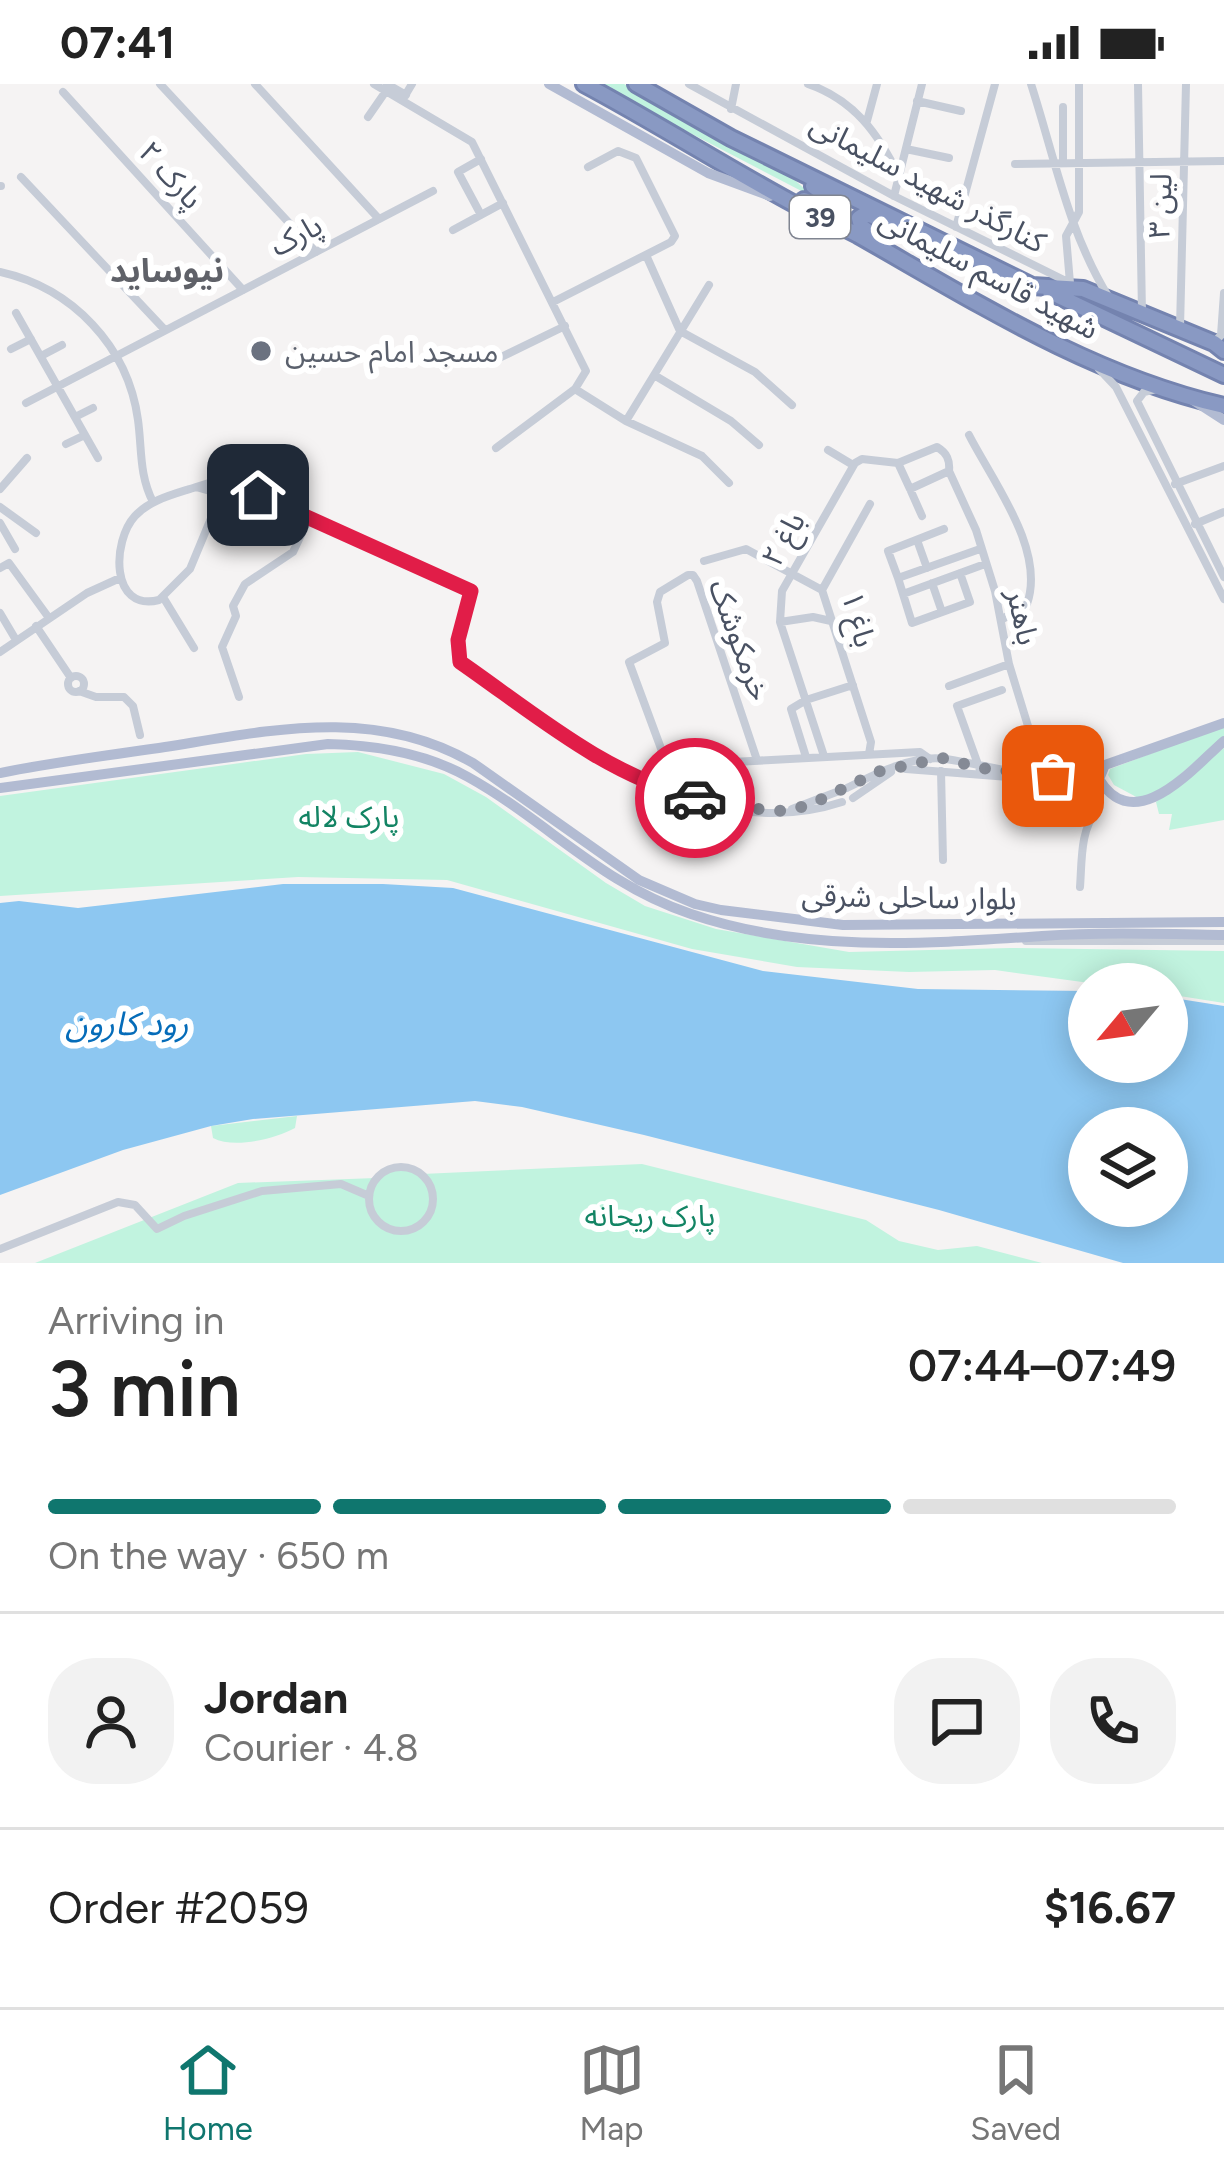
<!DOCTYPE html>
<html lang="en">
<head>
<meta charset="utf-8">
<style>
	body { margin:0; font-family:Figtree,"Noto Sans Arabic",sans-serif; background:#f2f2f2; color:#222; height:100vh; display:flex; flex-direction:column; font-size:45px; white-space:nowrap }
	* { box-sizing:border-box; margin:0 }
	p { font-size:39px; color:#767676 }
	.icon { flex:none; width:66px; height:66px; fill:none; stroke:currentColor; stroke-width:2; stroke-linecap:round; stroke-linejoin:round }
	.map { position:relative; height:1179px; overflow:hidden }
	.sheet { display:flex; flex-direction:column; background:#fff; flex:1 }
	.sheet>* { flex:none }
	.needle { width:78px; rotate:241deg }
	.buttons { position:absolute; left:1068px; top:879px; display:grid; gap:24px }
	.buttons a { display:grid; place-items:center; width:120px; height:120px; border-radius:50%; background:#fff; box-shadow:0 6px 30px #0003; font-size:60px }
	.pin { position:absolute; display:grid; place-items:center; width:102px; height:102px; color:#fff; margin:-51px; border-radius:24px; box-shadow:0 6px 18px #0006 }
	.courier { position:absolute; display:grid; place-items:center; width:120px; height:120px; margin:-60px; border:9px solid #e11d48; border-radius:50%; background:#fff; color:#222; box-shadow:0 3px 15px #0007 }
	.head em { font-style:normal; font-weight:600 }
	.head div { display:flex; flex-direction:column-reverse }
	.head { display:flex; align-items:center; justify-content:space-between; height:204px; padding:0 48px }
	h1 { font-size:78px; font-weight:600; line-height:90px }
	.bar { display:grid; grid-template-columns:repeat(4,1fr); gap:18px 12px; align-content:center; height:144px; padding:0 48px }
	.bar i { height:15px; border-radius:9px; background:#e0e0e0 }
	.bar .current { background:#0f766e }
	.bar p { grid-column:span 4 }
	.line { display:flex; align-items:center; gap:30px; padding:0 48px; border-top:3px solid #e0e0e0 }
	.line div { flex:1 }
	.round { display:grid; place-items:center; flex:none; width:126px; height:126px; border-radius:48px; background:#f2f2f2 }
	.status { display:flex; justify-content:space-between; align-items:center; height:84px; padding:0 60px; background:#fff; direction:ltr }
	.status svg { height:33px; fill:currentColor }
	.menu { display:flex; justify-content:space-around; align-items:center; height:168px; border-top:3px solid #e0e0e0; background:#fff; font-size:33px; color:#767676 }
	.menu a { display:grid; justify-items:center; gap:6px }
	.menu .current { color:#0f766e }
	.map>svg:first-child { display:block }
</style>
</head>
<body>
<div class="status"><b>07:41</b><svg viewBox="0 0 49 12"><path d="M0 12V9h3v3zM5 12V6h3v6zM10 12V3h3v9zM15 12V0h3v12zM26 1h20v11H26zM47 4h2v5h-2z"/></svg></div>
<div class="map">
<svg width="1224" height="1179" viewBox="0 0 1224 1179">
	<rect width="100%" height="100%" fill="#f5f3f3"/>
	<path fill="#c1f3df" d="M596 0H624L796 97 813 113Z
		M1224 642V653L1156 711 1142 716 1114 701 1108 691 1110 685Z
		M1224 664V736L1169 746 1172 730H1159L1156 718Z
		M358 668 444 690 486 713 606 799 645 822 716 845 849 868 1010 864 1224 867V919L1167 910V900H1097L995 886 909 888 797 883 692 865 447 796 298 793 0 812V712L306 670Z
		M297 1032 295 1044C275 1055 234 1065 213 1054L211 1042Z
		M642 1080 866 1136 899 1157 938 1166 977 1162 1042 1179H35L238 1099 376 1094 404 1081 422 1090Z"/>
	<path fill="#8dc7f1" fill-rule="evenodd" d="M283 800H383L453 804 763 887 918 905 1089 907V978H1167V913L1224 922V1179H1123L939 1126 644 1051 522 1023 475 1017 253 1035 211 1042 123 1066 0 1111V819L19 817 78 824ZM1089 1044H1167V1122H1089Z"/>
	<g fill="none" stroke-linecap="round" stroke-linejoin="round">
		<defs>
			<path id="highway" d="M584 0C657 39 727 84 800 123 819 133 839 141 858 151 974 217 1092 292 1224 322
				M636 0 731 54 1032 202 1083 205 1214 259 1224 267
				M804 116 816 121 827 119V112L813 102
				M875 153 861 142 859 134 865 130 880 134
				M1050 208 1224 291"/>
		</defs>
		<use href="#highway" stroke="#7483af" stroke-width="20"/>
		<path stroke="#c6ccd7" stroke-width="8" d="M160 0 316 168
			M255 0 379 135
			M374 0 472 58 586 287 575 305 496 364
			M387 0 406 11
			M689 0 894 112 1070 199
			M808 0C854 16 878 49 899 92
			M1031 0C1054 71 1068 147 1108 212
			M1138 0 1142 229
			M63 8 243 206
			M403 15 412 0
			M917 17 961 27
			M1063 23V77
			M731 25 736 0
			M368 33 386 7
			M867 37 877 0
			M906 65 949 74
			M1015 80 1224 77
			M21 93 165 246
			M0 102H1
			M894 112 922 0
			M481 131 458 88 481 75
			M956 143 995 0
			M453 146 503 119
			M646 171 680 247 755 288 792 321
			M0 188C72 204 128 262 138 336 142 365 139 391 153 418
			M1070 199 1066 152 1079 128V0
			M553 218 671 158 675 152 636 74 618 67 588 83
			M16 229 98 374
			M1180 244 1186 0
			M1214 259 1221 251 1224 209
			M11 265 31 255
			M41 272 62 261
			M495 276 565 242
			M1099 285 1116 303 1224 515
			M654 291 731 337 759 361
			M575 305 626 337 702 372 729 399
			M1156 305 1144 308 1137 317 1224 493
			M26 319 433 107
			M75 333 93 324
			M626 337 709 201
			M969 351C993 398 1046 466 1027 520L1001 536
			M66 360 85 351
			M828 366 853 381
			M949 387 976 446 995 507 1009 580 1043 691
			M1175 400 1224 382
			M196 403 212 398 245 405 471 507 458 556 459 578C568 653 700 765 842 718
			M196 403 210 407 217 420 190 485 159 516C110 528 112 457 135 432 151 415 175 410 196 403Z
			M0 405 27 374
			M910 405 922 432
			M0 423 36 449
			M218 424 233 409 243 405
			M0 439 15 465
			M1195 440 1224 428
			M917 456 927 484
			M980 465 898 494 903 510 985 480
			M704 477 746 465 822 506
			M0 484 9 479 49 534
			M898 494 888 467 944 445
			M932 499 942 528
			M903 510 912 539 970 518 960 489
			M163 513 194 564
			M0 529 16 556
			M780 538 813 533 831 537
			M36 542 71 594
			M0 568 87 509 120 494
			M68 600a8 8 0 1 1 16 0a8 8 0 1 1-16 0Z
			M949 602 1009 580
			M79 607 96 613H124L133 622 140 651
			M239 613 222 563 236 532 233 522 245 500 293 468 309 434
			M869 670 871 658 822 506 870 420
			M824 672 780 538 782 507 855 379 862 375 898 379 937 363C947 369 950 376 949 387L910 405 898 379
			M806 673 791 625 806 616 853 601
			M757 676 697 497 693 491H688L660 508 657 518 665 559 629 578 666 678 678 681 920 668 930 675
			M906 685 1101 700
			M980 686 957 622 1002 606
			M941 687 943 776
			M847 704C875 690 914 670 946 675 1005 684 1042 702 1103 681
			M853 714 891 688
			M792 725 839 707
			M1062 733 1089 734
			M1080 803C1082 777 1080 746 1097 726V700
			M1026 857H1224
			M369 1115a32 32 0 1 1 64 0a32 32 0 1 1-64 0Z
			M0 1165 118 1118 135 1121 157 1145 184 1132 262 1107 341 1100 369 1112"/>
		<path stroke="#b2bbd2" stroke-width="10" d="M549 0 708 89 770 112
			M1193 316 1224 336
			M1224 639 1105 681 1099 695C1135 754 1193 684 1224 657
			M0 689C55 678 110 671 165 663 272 646 375 622 473 679L639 796 695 820 721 826 843 841 1224 838
			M0 704 328 660C376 661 425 669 468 693 547 737 601 800 691 830 805 869 924 860 1042 852 1103 848 1164 850 1224 851"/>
		<use href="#highway" stroke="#8999c3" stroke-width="14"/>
	</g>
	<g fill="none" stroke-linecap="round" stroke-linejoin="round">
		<path stroke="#858a95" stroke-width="12" stroke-dasharray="0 21.6" d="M695 714 730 723 785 727 809 721 880 687 942 674 980 684 1053 692"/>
		<path stroke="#e11d48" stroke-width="15" d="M258 411 471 507 458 556 460 578C535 630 604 690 695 714"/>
	</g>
	<circle fill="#6b7280" stroke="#fff" stroke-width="4.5" cx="261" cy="267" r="12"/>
	<g text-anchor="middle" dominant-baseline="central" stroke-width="12" stroke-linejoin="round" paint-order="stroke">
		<rect fill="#fff" stroke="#808591" stroke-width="3" x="790" y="112" width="60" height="42" rx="9"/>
		<g font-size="27" font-weight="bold" fill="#495162">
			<text x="820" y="133">39</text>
		</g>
		<g font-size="30" fill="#495162" stroke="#fff">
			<text transform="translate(171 91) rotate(48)">پارک ۲</text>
			<text transform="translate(928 99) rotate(28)">کنارگذر شهید سلیمانی</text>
			<text transform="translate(1160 122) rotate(-88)">لین ۳</text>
			<text transform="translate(296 151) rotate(-28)">پارک</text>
			<text transform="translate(989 190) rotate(28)">شهید قاسم سلیمانی</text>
			<text transform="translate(783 455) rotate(-61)">باغ ۲</text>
			<text transform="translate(1023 533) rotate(78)">باهنر</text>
			<text transform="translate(859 535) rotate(75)">باغ ۱</text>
			<text transform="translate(740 556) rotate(70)">خرمکوشک</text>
			<text transform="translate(909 813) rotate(1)">بلوار ساحلی شرقی</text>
		</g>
		<g font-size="30" fill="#5b616d" stroke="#fff" text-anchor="start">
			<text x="285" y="267">مسجد امام حسین</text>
		</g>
		<g font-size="30" fill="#138464" stroke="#fff">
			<text x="349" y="732">پارک لاله</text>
			<text x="650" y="1131">پارک ریحانه</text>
		</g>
		<g font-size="33" font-weight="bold" fill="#5f6168" stroke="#fff">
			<text x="167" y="186">نیوساید</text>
		</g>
		<g font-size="33" font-style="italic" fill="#056cb9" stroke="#fff">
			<text x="127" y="939">رود کارون</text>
		</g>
	</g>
</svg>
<div class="buttons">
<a><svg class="needle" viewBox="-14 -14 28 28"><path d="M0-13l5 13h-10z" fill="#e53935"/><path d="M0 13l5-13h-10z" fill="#767676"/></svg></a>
<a><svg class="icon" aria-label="layers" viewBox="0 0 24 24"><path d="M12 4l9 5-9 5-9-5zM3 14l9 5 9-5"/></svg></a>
</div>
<div class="pin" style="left:1053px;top:692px;background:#ea580c"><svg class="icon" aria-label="bag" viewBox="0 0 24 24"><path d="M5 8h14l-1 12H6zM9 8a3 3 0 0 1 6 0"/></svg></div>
<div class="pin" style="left:258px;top:411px;background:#1f2937"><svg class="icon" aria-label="home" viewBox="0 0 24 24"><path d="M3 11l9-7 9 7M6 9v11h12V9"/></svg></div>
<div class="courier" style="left:695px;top:714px"><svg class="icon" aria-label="car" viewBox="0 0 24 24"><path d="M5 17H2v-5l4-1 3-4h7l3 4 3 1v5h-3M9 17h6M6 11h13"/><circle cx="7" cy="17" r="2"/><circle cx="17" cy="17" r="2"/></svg></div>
</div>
<section class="sheet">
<div class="head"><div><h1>3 min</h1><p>Arriving in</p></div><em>07:44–07:49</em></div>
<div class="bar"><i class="current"></i><i class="current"></i><i class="current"></i><i></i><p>On the way · 650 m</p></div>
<div class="line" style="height:216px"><a class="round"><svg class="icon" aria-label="person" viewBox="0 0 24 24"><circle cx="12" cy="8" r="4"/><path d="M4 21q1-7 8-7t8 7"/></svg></a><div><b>Jordan</b><p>Courier · 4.8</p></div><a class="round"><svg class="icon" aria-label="chat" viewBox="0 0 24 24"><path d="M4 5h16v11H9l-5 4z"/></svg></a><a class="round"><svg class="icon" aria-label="phone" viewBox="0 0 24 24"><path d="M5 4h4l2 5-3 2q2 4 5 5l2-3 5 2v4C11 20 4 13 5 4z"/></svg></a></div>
<div class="line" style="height:156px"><div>Order #2059</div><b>$16.67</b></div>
</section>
<nav class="menu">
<a class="current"><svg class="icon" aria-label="home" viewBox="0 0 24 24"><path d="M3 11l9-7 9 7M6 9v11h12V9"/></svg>Home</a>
<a><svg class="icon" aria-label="map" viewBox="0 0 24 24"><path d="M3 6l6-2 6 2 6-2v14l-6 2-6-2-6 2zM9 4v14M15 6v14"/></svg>Map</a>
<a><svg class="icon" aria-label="saved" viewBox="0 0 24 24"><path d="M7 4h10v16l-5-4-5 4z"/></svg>Saved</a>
</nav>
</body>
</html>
